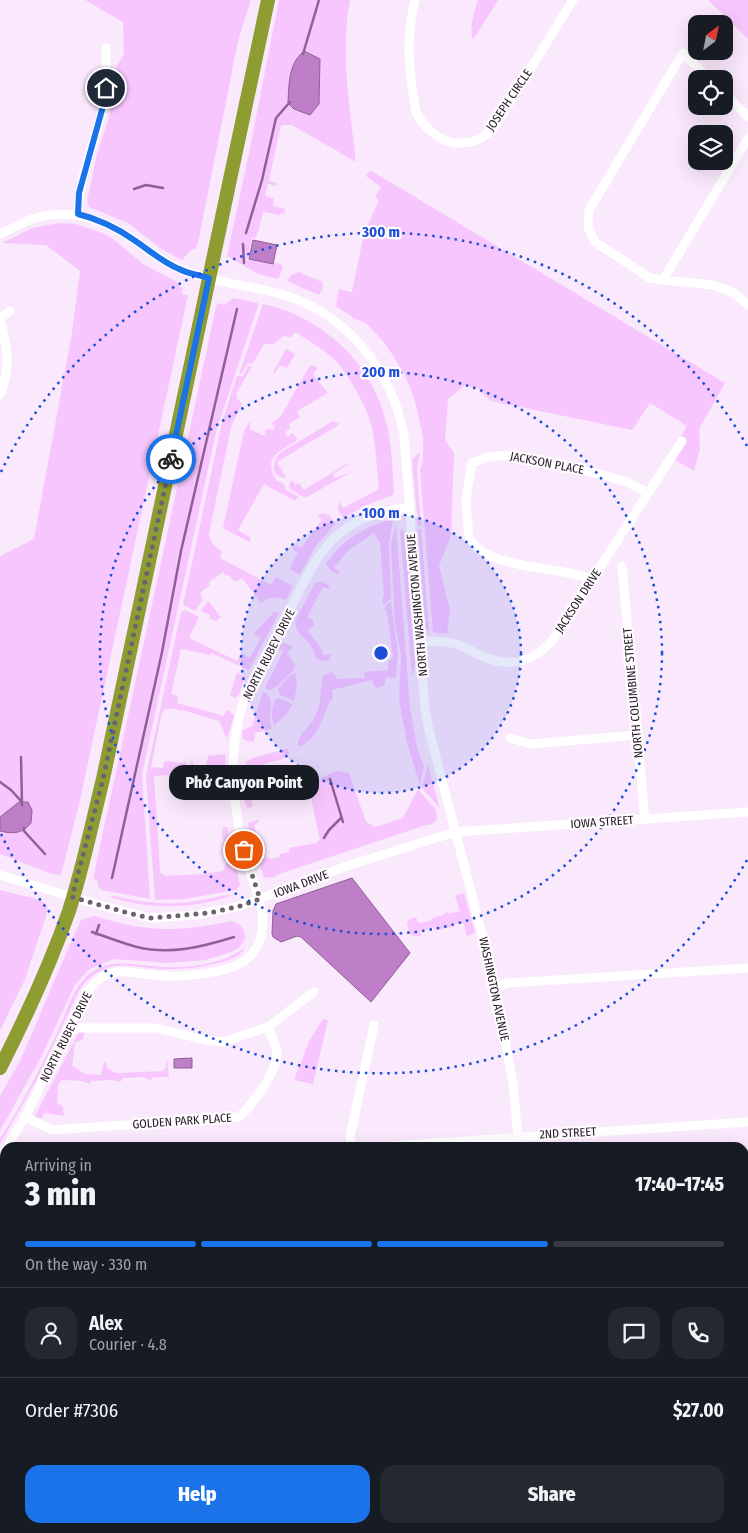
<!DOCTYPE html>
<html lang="en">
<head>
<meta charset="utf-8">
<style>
	body { margin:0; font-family:"Fira Sans Condensed",sans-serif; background:#242831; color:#f1f3f6; height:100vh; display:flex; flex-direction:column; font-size:19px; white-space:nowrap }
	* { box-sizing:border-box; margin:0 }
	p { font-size:16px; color:#9ea1a6 }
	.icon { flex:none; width:28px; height:28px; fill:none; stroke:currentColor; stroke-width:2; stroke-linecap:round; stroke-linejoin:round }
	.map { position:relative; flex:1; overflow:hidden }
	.panel { position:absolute; left:0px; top:1142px; width:749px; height:391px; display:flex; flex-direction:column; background:#171b24; border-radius:15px 15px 0 0; box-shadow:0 5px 20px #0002 }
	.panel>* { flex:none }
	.needle { width:32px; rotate:32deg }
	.controls { position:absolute; left:688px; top:15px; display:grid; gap:10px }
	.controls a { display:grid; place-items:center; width:45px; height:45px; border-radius:10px; background:#171b24; box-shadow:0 5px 20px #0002; font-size:25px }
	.pin { position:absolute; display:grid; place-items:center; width:42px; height:42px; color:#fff; margin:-21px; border:2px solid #fff; border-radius:50%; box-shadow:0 1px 5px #0007 }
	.courier { position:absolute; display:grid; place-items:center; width:50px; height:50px; margin:-25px; border:4px solid #1a73e8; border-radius:50%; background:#fff; color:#222; box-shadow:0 1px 6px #0007 }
	.bubble { position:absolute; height:35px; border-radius:15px; background:#171b24; box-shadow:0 5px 20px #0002; font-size:16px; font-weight:800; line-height:35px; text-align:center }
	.summary em { font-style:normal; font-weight:800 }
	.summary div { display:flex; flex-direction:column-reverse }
	.summary { display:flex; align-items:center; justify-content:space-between; height:85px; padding:0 25px }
	h1 { font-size:32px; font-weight:800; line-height:38px }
	.bar { display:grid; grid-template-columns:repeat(4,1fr); gap:8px 5px; align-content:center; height:60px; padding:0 25px }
	.bar i { height:6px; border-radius:4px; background:#363941 }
	.bar .current { background:#1a73e8 }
	.bar p { grid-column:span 4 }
	.line { display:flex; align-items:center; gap:12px; padding:0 25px; border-top:1px solid #363941 }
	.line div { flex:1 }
	.round { display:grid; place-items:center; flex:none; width:52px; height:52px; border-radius:15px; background:#242831 }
	.button { display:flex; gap:10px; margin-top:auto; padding:10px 25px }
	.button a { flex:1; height:58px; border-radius:15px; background:#1a73e8; color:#fff; font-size:20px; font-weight:800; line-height:58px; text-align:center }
	.button a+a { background:#242831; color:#f1f3f6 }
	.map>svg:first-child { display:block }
</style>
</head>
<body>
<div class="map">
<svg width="748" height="1533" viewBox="0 0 748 1533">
	<rect width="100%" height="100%" fill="#fae8fc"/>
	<path fill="#f8c6fe" d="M85 0H251L238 41 198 243 195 249 191 250 182 260 160 248 128 223 89 207 87 201 97 154 109 117 114 96 117 66 124 54 123 22Z
		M279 0H350C340 53 350 109 356 162L292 125H281L269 180 277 184 275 186 268 184 265 196 274 199 273 206 285 209 284 214 281 213 280 215 263 212 258 233H257L256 238 252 237 247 262 249 258 281 264 283 268 278 279 258 274 227 256 249 153Z
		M478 0H498L473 40C469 28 474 12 478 0Z
		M708 0H748V39Z
		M370 170 725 383 699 429 700 449 694 471 675 460 680 438 687 426 650 403 632 430 491 401 477 388 465 385 448 399 445 440 454 453 451 535 439 566 450 610 447 634 433 632 420 471 423 460V437L414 397 405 376 394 357 382 340 366 323 355 319 336 306 339 289 352 292 364 233 379 200 375 197 381 187 366 176Z
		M59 223 76 224 102 233 112 238 143 264 177 282 179 287 183 288 182 294 188 295 80 800 61 875 52 874 0 854V556L34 539 72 333 80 271 46 245 2 243 32 228Z
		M299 272 322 282 323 288 319 295 287 281 291 275Z
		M233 298 258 303V306L217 428 142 774 150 899 102 890 98 886 97 880 93 879 216 307 218 303 225 305Z
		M263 304C323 317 374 364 387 426 392 448 393 471 394 494L391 496 371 503 343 518 338 510 339 501 343 508 379 489C377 469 376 448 372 428 369 410 346 370 333 358 321 348 308 340 295 332L291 337 283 336 274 344H264L253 363 247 364 242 373 239 374Z
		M286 349 295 354 287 368 280 365 275 373 273 372Z
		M312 365 318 368 313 374 328 393 297 411 300 417 289 424 290 429 285 432 287 437 293 433 297 440C279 453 262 456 277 481L284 484 285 489 298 497 295 501 264 484 238 530 251 538 249 542 223 528 244 431 250 421V429L262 435H265V430L269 429 273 430 275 426 272 424V423L281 416 309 367Z
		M248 366H252L236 394 237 398 242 404 231 427 209 534C210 543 215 547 222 551L220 558 271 585 276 577 293 586 286 600C276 596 270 597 261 603L242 578 235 582 229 575 227 576 223 572 209 582 210 585 200 593 203 599 195 611 183 605 222 422 237 376H243Z
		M333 421 340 424 277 462 286 478C271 477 271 463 280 453Z
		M420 452 417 468 421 526H418L412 459Z
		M348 463 349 464 333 474 335 478 351 472 305 498 290 489 289 485 292 480 295 485 299 483 304 490Z
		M324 513 330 516 335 524 315 547 300 575 291 570 290 568 298 553 293 550 294 545 301 548 322 520 317 515Z
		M386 521H393L389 544 391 598 385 604 383 605V596L384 595 380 543 374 533 350 549 334 567 340 572 338 574 331 571 326 564C340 542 362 528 386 521Z
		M396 524 410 708 417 747 424 766 420 785 407 743 399 700 401 655 395 624 391 544Z
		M418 529H421L429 631 426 629 425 621H427L425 616Z
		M400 530 405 532 415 666 412 676Z
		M321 581 329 585 330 589 323 587 307 617 313 620 314 625 308 631 317 642 324 655 331 654 330 659 324 661 317 659 310 644 297 631 295 621 315 583Z
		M208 601 221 617 216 621 209 618 210 615 201 611Z
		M389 602H391L398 653 396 678 385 677V685L376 688 372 680 332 690 333 699 330 701C323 716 318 739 301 746L298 745C297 736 310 726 314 718 323 701 319 691 323 676L331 672 336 676 337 679 365 678 364 672 388 670V662L393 657 387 612 384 608Z
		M185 610 199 617 189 638 237 661 242 653 250 658 261 638 255 635V632L274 612 279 613 249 670 211 653V655L181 649 171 694 178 696 177 703 224 716 226 710 229 711 234 716 227 739 219 721 183 710 182 711C175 709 168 706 162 712L151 767 163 768 164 762 166 761 181 763 186 762V766H190L192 759 194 767 206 766 208 756 226 754 224 780 218 777 194 779 190 782 189 774 154 776 160 869 161 873 166 876 204 874 223 871 226 863 222 831 224 827H227L240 885 236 890 184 899 155 900 146 776 181 612Z
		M283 643 287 644 293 647 287 653 296 666 293 667 295 670C285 676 279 688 269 690L265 687 284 650H275L279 644Z
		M237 672 245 677 240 692 236 698 230 696Z
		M295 673 297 686 294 701 280 695 278 689 287 678Z
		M263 692 266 693 271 699 270 720 272 729 255 733 254 742 247 741 243 739 242 731 252 726Z
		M277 698H279L293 704 286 715 274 725C271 717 271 705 277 698Z
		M285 749H288L289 753C283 761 276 760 267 763 261 765 257 767 251 768L252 807 247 808C242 796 243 775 246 762 253 756 274 753 285 749Z
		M428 764 439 806 440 808 422 788Z
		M336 771 349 773 366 822 375 827 403 818 418 789 436 810 437 820 430 825H426L282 873 272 878 264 877 254 849 248 823 258 820 260 821 254 825 263 859 269 857 270 859 280 857V854L290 852 289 848 317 843V841L320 840 308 784Z
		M0 890 40 900 45 903 48 910 25 979 0 1031Z
		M464 893 475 932 467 937 464 924 463 923 455 924 452 927 435 930 434 927 420 931 421 936H413L409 933 407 923 410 919 416 917 418 922 422 923 432 920V918L437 917V916H440L448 912 449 914 460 911 455 896Z
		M226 895 230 896C189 910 150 909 109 897L114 896C160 906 180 906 226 895Z
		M94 916C148 932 175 933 231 921 240 923 246 930 245 939L240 947 231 952 205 960 168 963 113 959 88 970 75 985 42 1055 0 1131V1096L20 1061 75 933 81 920Z
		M245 947C243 954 235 957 228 960 206 967 183 970 160 969 144 968 126 963 110 967 97 971 88 978 80 989L37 1079 0 1144V1139C21 1106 39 1071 56 1035 65 1017 71 992 85 978 107 956 134 965 161 967 188 968 224 965 245 947Z
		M323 1019 328 1020 313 1084 294 1080 309 1041Z
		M79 1032 84 1033 83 1039 75 1043 72 1066 85 1074 101 1075 104 1062 106 1063 107 1068 116 1073 164 1071V1069L166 1068V1060H167L169 1077H154L150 1080 143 1077 123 1078 120 1082 112 1080 91 1081 89 1084 83 1081 62 1080 58 1085 57 1102 63 1107 64 1116 45 1113 41 1119 35 1116Z
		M0 1339H5V1522L0 1518Z"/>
	<path fill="#be7ec8" stroke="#8f6096" d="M304 51 320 59 319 104 310 115 294 109 288 103C289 85 288 64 304 51Z
		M253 240 277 245 273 264 249 259Z
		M19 802H28L32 810 31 823C22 834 13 834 0 831V817Z
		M352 878 410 953 371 1002 301 937 297 936 281 942 273 937 272 934 273 911 276 904Z
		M192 1058V1068H174V1059Z"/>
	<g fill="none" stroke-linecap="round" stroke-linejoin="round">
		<path stroke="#8f6096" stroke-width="2.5" d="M303 54 319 0
			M134 189 146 185 163 188
			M246 233 262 180 276 118 290 102
			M243 244 244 263
			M21 757 22 805
			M330 779 343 822
			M0 782 11 790 21 801
			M24 828V831L45 854
			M324 838 329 830 341 818
			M112 878 162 652 181 551 237 309
			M92 932C107 937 122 943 137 947 170 955 202 947 234 937
			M96 934 99 925"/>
		<path stroke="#fff" stroke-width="9" d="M415 0C407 32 408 67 414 99 415 103 415 110 417 114 423 127 441 142 455 143 475 144 482 139 495 126L573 0
			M709 79 683 53 589 210 588 227 595 242 650 278 663 280 713 285 734 293 748 305
			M724 93 748 117
			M78 214C79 174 97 138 105 98 108 82 106 65 106 48
			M0 234C9 230 18 225 27 221 64 206 103 218 134 240 150 251 164 263 182 270 212 282 246 285 277 293 345 311 391 368 404 435L425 709 429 730 496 988 513 1084 519 1148
			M663 280 748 138
			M0 318 10 311
			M0 320C8 350 11 366 0 395
			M622 566 645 820
			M593 579C565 567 478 569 469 536 468 533 468 528 468 525 467 517 466 509 466 501 467 489 470 476 472 463L489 457 507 455 604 475 629 483 648 493
			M420 641C432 641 444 641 456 644 465 647 475 653 484 657 512 668 532 662 552 641L682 441
			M510 738 531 744 637 735
			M0 875 99 905 150 918 196 915 240 906 350 865 455 832 748 812
			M496 988 507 983 748 968
			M68 1031 79 1028H156L205 1040 223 1042 268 1027 314 992
			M25 1117 52 1130 239 1117C253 1104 277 1072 277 1053 276 1045 271 1035 268 1027
			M6 1148 25 1117 86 994C92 986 98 978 108 974 122 969 138 974 153 975 178 978 237 975 253 953 274 923 256 893 247 863 240 838 236 814 234 789 232 762 234 733 242 707 250 680 266 656 279 632 293 604 315 552 340 533 365 514 379 513 409 507
			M352 1148 350 1137 374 1025
			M359 1148 748 1122
			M0 1158 5 1150
			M744 1200H748
			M744 1357 748 1354
			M744 1414 748 1412
			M61 1529V1533
			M221 1529V1533
			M380 1529 381 1533
			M537 1529 538 1533
			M699 1529V1533"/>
		<path stroke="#8d9d31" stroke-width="14" d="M0 1068C26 1017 50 965 69 911 83 868 92 823 103 779L268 0"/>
	</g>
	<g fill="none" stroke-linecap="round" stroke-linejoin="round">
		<path stroke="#6d636e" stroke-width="5" stroke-dasharray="0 9" d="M171 459 103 779 72 897 128 913 150 918 209 913 240 906 260 899 244 850"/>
		<path stroke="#1a73e8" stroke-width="6" d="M106 88 105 99 79 193 78 214C98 219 117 228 134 240 149 250 162 262 179 269 189 274 199 275 209 278L171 459"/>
	</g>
	<circle cx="381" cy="653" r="140" fill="#1d4ed8" fill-opacity=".12"/>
	<g fill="none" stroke="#1d4ed8" stroke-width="2.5" stroke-dasharray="2.5 5">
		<circle cx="381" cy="653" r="140"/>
		<circle cx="381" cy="653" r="281"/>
		<path d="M747 860A421 421 0 0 1 1 834M1 472A421 421 0 0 1 747 446"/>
	</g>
	<g text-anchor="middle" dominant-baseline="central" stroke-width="4.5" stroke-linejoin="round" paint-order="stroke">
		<g font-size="12" fill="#211b22" stroke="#fffbff">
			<text transform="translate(509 100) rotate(-56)">JOSEPH CIRCLE</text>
			<text transform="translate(547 463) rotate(11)">JACKSON PLACE</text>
			<text transform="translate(578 601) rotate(-57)">JACKSON DRIVE</text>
			<text transform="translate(417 605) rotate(-95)">NORTH WASHINGTON AVENUE</text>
			<text transform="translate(269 654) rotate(-63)">NORTH RUBEY DRIVE</text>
			<text transform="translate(633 693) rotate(-95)">NORTH COLUMBINE STREET</text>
			<text transform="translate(602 822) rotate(-4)">IOWA STREET</text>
			<text transform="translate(301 884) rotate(-21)">IOWA DRIVE</text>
			<text transform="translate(494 989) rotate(78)">WASHINGTON AVENUE</text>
			<text transform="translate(66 1037) rotate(-63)">NORTH RUBEY DRIVE</text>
			<text transform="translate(182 1121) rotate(-4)">GOLDEN PARK PLACE</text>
			<text transform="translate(568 1133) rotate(-3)">2ND STREET</text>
		</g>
	</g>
	<circle cx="381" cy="653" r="8" fill="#1d4ed8" stroke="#fffbff" stroke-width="2.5"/>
	<g font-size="15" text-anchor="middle" font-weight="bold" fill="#1d4ed8" stroke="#fffbff" stroke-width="4.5" stroke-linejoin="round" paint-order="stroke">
		<text x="381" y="237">300 m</text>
		<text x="381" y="377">200 m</text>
		<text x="381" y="518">100 m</text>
	</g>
</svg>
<div class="controls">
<a><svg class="needle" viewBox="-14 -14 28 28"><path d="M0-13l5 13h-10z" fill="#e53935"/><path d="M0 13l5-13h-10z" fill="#9ea1a6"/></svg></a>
<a><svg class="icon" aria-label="locate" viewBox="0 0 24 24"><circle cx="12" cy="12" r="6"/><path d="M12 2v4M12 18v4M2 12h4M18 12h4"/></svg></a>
<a><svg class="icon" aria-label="layers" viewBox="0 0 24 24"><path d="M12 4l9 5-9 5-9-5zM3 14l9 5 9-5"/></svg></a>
</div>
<div class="pin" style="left:244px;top:850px;background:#ea580c"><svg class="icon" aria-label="bag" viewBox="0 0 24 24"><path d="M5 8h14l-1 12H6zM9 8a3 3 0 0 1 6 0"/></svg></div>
<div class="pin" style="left:106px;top:88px;background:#1f2937"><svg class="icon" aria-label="home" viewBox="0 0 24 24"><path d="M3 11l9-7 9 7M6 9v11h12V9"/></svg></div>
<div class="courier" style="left:171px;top:459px"><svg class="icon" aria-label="bike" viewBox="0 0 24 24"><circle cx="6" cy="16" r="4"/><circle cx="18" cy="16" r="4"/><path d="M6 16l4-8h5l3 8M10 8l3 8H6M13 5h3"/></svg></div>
<div class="bubble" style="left:169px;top:765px;width:150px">Phở Canyon Point</div>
<section class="panel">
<div class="summary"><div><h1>3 min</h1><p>Arriving in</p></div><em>17:40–17:45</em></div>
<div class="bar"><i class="current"></i><i class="current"></i><i class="current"></i><i></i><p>On the way · 330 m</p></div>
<div class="line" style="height:90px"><a class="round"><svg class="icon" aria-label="person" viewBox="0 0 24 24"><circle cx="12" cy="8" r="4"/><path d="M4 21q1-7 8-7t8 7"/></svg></a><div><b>Alex</b><p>Courier · 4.8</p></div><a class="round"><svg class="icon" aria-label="chat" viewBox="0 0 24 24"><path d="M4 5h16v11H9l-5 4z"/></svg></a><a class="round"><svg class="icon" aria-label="phone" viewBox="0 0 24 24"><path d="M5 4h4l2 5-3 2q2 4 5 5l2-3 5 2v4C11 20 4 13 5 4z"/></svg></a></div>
<div class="line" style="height:65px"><div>Order #7306</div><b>$27.00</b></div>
<div class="button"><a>Help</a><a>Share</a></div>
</section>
</div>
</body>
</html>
